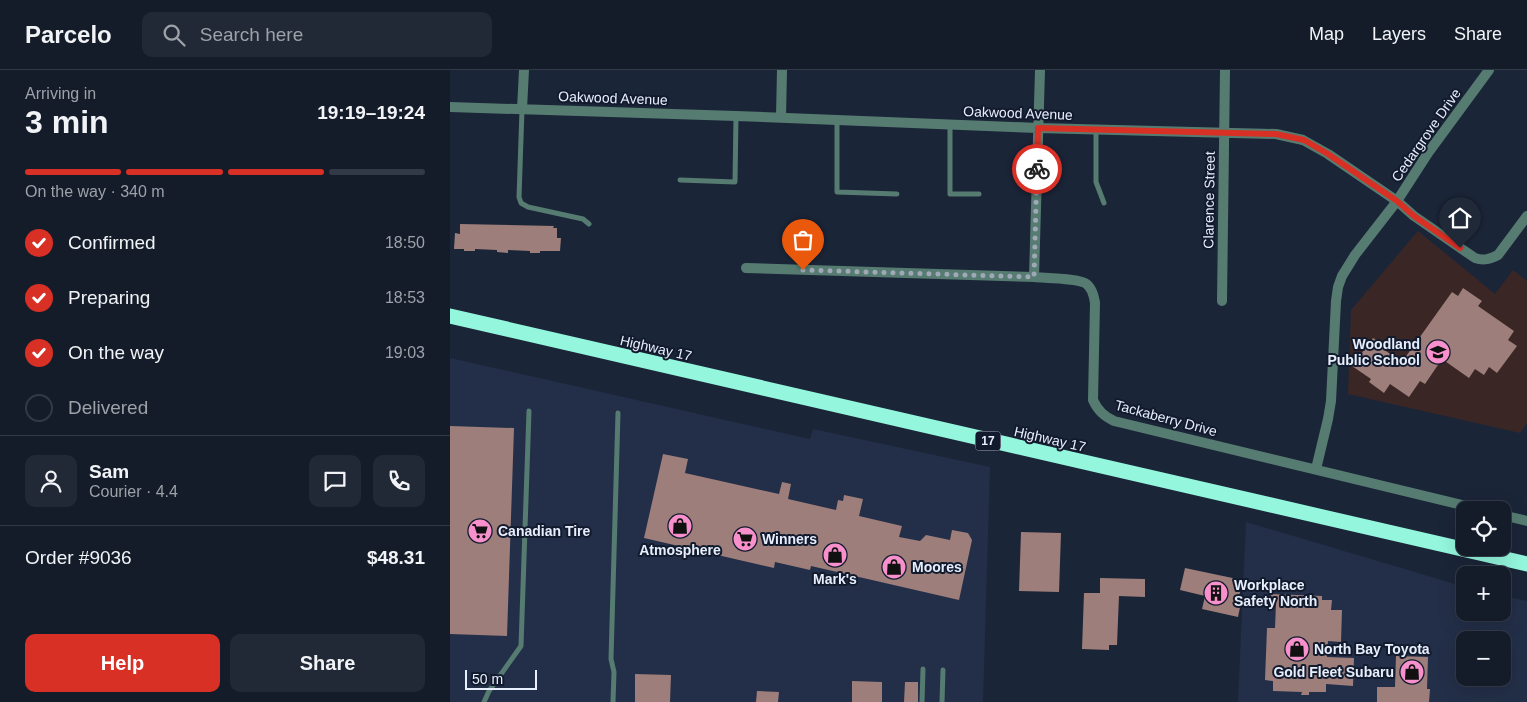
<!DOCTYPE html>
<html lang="en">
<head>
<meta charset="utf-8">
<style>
	body { margin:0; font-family:Arial,sans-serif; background:#212936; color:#f1f3f6; height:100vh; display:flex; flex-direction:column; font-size:19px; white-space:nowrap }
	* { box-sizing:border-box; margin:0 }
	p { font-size:16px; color:#9da1a8 }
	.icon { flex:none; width:28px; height:28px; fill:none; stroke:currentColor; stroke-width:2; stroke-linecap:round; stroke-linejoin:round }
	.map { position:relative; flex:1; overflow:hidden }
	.drawer { display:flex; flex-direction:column; background:#141c2a; width:450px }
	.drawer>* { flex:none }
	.tools { position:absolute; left:1006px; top:431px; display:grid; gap:10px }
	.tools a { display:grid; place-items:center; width:55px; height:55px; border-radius:10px; background:#141c2a; box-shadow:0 5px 20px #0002,0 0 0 1px #333a47; font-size:25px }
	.scale { position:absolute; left:15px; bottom:12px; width:72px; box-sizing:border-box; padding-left:5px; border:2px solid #e7eefc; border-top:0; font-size:14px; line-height:18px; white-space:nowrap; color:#e7eefc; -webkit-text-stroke:4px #121b2e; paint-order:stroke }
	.pin { position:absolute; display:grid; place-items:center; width:42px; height:42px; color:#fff; margin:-51px -21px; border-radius:50% 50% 50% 0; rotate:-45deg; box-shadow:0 0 5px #0007 }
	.pin .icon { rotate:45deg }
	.courier { position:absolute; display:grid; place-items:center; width:50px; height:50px; margin:-25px; border:4px solid #d93025; border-radius:50%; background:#fff; color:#222; box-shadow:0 1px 6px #0007 }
	.headline em { font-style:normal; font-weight:600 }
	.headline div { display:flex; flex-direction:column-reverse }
	.headline { display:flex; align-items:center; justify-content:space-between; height:85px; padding:0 25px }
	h1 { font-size:32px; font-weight:600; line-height:38px }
	.bar { display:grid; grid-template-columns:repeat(4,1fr); gap:8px 5px; align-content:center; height:60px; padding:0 25px }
	.bar i { height:6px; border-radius:4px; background:#333a47 }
	.bar .current { background:#d93025 }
	.bar p { grid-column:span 4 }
	.line { display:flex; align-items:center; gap:12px; padding:0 25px; border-top:1px solid #333a47 }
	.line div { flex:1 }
	.round { display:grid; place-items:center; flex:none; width:52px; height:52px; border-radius:10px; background:#212936 }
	ol { padding:0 25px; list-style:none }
	li { display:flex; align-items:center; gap:15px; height:55px }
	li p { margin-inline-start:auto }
	li .icon { padding:5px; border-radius:50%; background:#d93025; color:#fff; stroke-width:4 }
	li:last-child { color:#9da1a8 }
	li i { width:28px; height:28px; border:2px solid #333a47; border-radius:50% }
	.button { display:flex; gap:10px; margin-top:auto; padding:10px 25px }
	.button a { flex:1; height:58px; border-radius:10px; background:#d93025; color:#fff; font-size:20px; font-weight:600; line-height:58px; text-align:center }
	.button a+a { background:#212936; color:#f1f3f6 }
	header { display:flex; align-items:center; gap:30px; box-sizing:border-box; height:70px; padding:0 25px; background:#141c2a; border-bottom:1px solid #333a47 }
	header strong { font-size:24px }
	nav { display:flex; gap:28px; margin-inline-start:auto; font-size:18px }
	.search { width:350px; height:45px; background:#212936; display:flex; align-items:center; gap:12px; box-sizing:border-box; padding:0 18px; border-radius:10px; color:#9da1a8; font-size:19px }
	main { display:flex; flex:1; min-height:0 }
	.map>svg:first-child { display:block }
</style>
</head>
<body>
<header>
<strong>Parcelo</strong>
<div class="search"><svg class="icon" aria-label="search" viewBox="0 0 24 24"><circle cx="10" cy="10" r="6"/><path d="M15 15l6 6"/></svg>Search here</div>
<nav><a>Map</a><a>Layers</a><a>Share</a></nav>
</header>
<main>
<section class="drawer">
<div class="headline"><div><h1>3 min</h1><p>Arriving in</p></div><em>19:19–19:24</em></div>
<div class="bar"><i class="current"></i><i class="current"></i><i class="current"></i><i></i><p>On the way · 340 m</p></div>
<ol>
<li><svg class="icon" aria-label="check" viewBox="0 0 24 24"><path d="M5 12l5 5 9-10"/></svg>Confirmed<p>18:50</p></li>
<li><svg class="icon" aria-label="check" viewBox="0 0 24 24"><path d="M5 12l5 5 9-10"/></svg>Preparing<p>18:53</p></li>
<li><svg class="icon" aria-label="check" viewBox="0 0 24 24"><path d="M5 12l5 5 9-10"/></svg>On the way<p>19:03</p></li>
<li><i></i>Delivered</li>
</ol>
<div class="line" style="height:90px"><a class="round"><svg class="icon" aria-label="person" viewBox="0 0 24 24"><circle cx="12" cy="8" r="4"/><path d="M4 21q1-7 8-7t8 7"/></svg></a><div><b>Sam</b><p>Courier · 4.4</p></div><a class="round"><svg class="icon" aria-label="chat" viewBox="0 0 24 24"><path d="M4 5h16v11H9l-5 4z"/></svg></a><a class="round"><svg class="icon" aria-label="phone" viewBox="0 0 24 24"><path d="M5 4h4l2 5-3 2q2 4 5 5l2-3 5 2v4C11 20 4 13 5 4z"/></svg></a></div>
<div class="line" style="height:65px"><div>Order #9036</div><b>$48.31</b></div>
<div class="button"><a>Help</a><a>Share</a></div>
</section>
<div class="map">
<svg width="1077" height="632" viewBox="0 0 1077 632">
	<rect width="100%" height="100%" fill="#1b2538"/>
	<path fill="#232f48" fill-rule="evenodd" d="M0 288 360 369 363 359 540 397 533 632H0Z
		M796 452 1015 517V542H1052L1053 526 1077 531V632H788ZM1015 570H1052V608H1015Z"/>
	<path fill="#3a2725" d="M968 161 1045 224 1063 200 1077 211V353L1070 363 898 324 901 240Z"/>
	<path fill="#9d7e7b" d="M10 154 104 156 103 158H107V168H111L110 181H90V183H80V181L58 180V183L47 182V180L25 179V181H14V179H4L5 163 10 164Z
		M1013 218 1032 231 1028 236 1064 261 1058 270 1067 276 1047 303 1039 297 1034 305 1025 299 1019 308 992 289 975 314 970 311 959 327 940 314 934 323 919 312 921 309 902 296 923 268 935 276 933 279 952 292 1002 222 1008 226Z
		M0 356 64 358 57 566 0 564Z
		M213 384 238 389 235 403 329 424 332 412 341 414 338 429 386 440 388 430 393 431 394 425 413 429 409 446 452 456 449 467 470 471 476 465 500 470 502 460 518 463 522 470 509 530 361 496 360 500 325 492 324 498 194 468Z
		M571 462 611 463 609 522 569 521Z
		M735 498 792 510 789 528H792L788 547 752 539 755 526 730 520Z
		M650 508 695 509V527L669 526 667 575H659V580L632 579 634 523H650Z
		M821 524 872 526V530H882L881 540H892L891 572 878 571 877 587 904 588 903 616 876 614V622H859V625H851L852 622 823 621V611L815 610 817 558H825L826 534 821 533Z
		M946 586 978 587 977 619H980L979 632H927V617H945Z
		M185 604 221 605 220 632H185Z
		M402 611 432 612V632H402Z
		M455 612H468V632H454Z
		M307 621 329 622 328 632H306Z"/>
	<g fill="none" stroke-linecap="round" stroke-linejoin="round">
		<path stroke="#567c71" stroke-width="5" d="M72 40 69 127 71 133 78 137 133 149 139 154
			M387 50V122L447 124
			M500 54V124H529
			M646 60V112L654 133
			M230 110 285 112 286 46
			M34 632 39 621 71 576 79 341
			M163 632 164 602 161 589 168 343
			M472 632 473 599
			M492 632 493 600"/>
		<path stroke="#567c71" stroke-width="10" d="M0 37 286 46 588 58 826 64 853 70 878 84 947 131 964 146 1025 188C1034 191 1040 189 1048 185L1077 146
			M72 39 74 0
			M331 47 332 0
			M296 198 584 207C595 208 626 208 635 213 642 217 644 226 645 233L643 330C648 341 654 346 664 351L1033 440
			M584 207 590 0
			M772 231 775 0
			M866 399 878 349 881 331 886 231 888 217 892 206 905 185 947 131 978 83 1039 0
			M1052 445 1077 451"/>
		<path stroke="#93f6dd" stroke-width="15" d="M0 246 1077 494"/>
	</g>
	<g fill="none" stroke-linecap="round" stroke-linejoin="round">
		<path stroke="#a0a8b7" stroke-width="5" stroke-dasharray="0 9" d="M353 200 584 207 587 99"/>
		<path stroke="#d93025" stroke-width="6" d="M587 99 588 58 826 64 854 70 878 84 947 131 964 146 1010 178"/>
	</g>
	<defs>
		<symbol id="school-disc" viewBox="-11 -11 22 22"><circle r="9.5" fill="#f890cb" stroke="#121b2e"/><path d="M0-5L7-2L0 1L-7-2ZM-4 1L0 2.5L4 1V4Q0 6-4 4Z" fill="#111"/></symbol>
		<symbol id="shop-disc" viewBox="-11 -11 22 22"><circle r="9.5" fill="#f890cb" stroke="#121b2e"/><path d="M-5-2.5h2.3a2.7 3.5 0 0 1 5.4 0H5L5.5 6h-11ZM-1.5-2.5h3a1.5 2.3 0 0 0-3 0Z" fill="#111"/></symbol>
		<symbol id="supermarket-disc" viewBox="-11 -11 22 22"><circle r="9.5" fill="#f890cb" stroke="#121b2e"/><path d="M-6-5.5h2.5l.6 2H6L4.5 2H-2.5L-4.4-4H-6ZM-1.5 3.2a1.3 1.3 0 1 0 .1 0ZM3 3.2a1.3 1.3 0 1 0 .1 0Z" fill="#111"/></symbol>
		<symbol id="building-disc" viewBox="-11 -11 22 22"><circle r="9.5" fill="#f890cb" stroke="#121b2e"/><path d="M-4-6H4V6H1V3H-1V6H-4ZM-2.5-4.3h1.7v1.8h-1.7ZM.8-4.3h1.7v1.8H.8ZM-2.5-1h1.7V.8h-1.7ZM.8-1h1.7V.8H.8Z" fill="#111"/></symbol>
	</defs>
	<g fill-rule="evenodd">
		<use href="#school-disc" x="974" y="268" width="28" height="28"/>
		<use href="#shop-disc" x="216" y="442" width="28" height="28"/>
		<use href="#supermarket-disc" x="16" y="447" width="28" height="28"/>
		<use href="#supermarket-disc" x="281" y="455" width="28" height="28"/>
		<use href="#shop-disc" x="371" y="471" width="28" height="28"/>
		<use href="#shop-disc" x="430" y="483" width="28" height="28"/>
		<use href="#building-disc" x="752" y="509" width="28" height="28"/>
		<use href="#shop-disc" x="833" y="565" width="28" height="28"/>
		<use href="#shop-disc" x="948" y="588" width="28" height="28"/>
	</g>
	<g text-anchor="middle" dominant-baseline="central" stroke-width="4" stroke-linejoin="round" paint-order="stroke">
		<rect fill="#121b2e" stroke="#a7afbe" stroke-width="1" x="525.5" y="361.5" width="25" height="19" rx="4"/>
		<g font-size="12" font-weight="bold" fill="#e7eefc">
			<text x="538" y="371">17</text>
		</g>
		<g font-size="14" fill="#e7eefc" stroke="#121b2e">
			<text transform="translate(163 28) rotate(2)">Oakwood Avenue</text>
			<text transform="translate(568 43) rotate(2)">Oakwood Avenue</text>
			<text transform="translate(976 65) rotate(-55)">Cedargrove Drive</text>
			<text transform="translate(759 130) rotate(-89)">Clarence Street</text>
			<text transform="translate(206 278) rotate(13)">Highway 17</text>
			<text transform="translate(716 348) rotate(15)">Tackaberry Drive</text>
			<text transform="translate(600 369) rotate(13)">Highway 17</text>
		</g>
		<g font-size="14" font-weight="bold" fill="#e7eefc" stroke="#121b2e" text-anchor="start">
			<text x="970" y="274" text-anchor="end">Woodland<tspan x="970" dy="16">Public School</tspan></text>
			<text x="48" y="461">Canadian Tire</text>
			<text x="312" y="469">Winners</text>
			<text x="230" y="480" text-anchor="middle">Atmosphere</text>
			<text x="462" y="497">Moores</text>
			<text x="385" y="509" text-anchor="middle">Mark's</text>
			<text x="784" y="515">Workplace<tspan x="784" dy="16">Safety North</tspan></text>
			<text x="864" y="579">North Bay Toyota</text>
			<text x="944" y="602" text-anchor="end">Gold Fleet Subaru</text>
		</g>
	</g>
</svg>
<div class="tools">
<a><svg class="icon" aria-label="locate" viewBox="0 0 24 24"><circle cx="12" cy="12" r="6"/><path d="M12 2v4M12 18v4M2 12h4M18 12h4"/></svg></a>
<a>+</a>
<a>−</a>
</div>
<div class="scale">50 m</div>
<div class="pin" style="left:353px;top:200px;background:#ea580c"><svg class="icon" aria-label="bag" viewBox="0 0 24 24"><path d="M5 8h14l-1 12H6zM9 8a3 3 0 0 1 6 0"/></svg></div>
<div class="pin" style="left:1010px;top:178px;background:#1f2937"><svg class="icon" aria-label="home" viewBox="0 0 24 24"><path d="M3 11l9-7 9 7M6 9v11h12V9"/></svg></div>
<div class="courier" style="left:587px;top:99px"><svg class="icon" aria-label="bike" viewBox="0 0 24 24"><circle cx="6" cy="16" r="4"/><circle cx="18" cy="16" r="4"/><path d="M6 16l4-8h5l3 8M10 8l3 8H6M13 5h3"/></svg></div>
</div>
</main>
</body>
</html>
